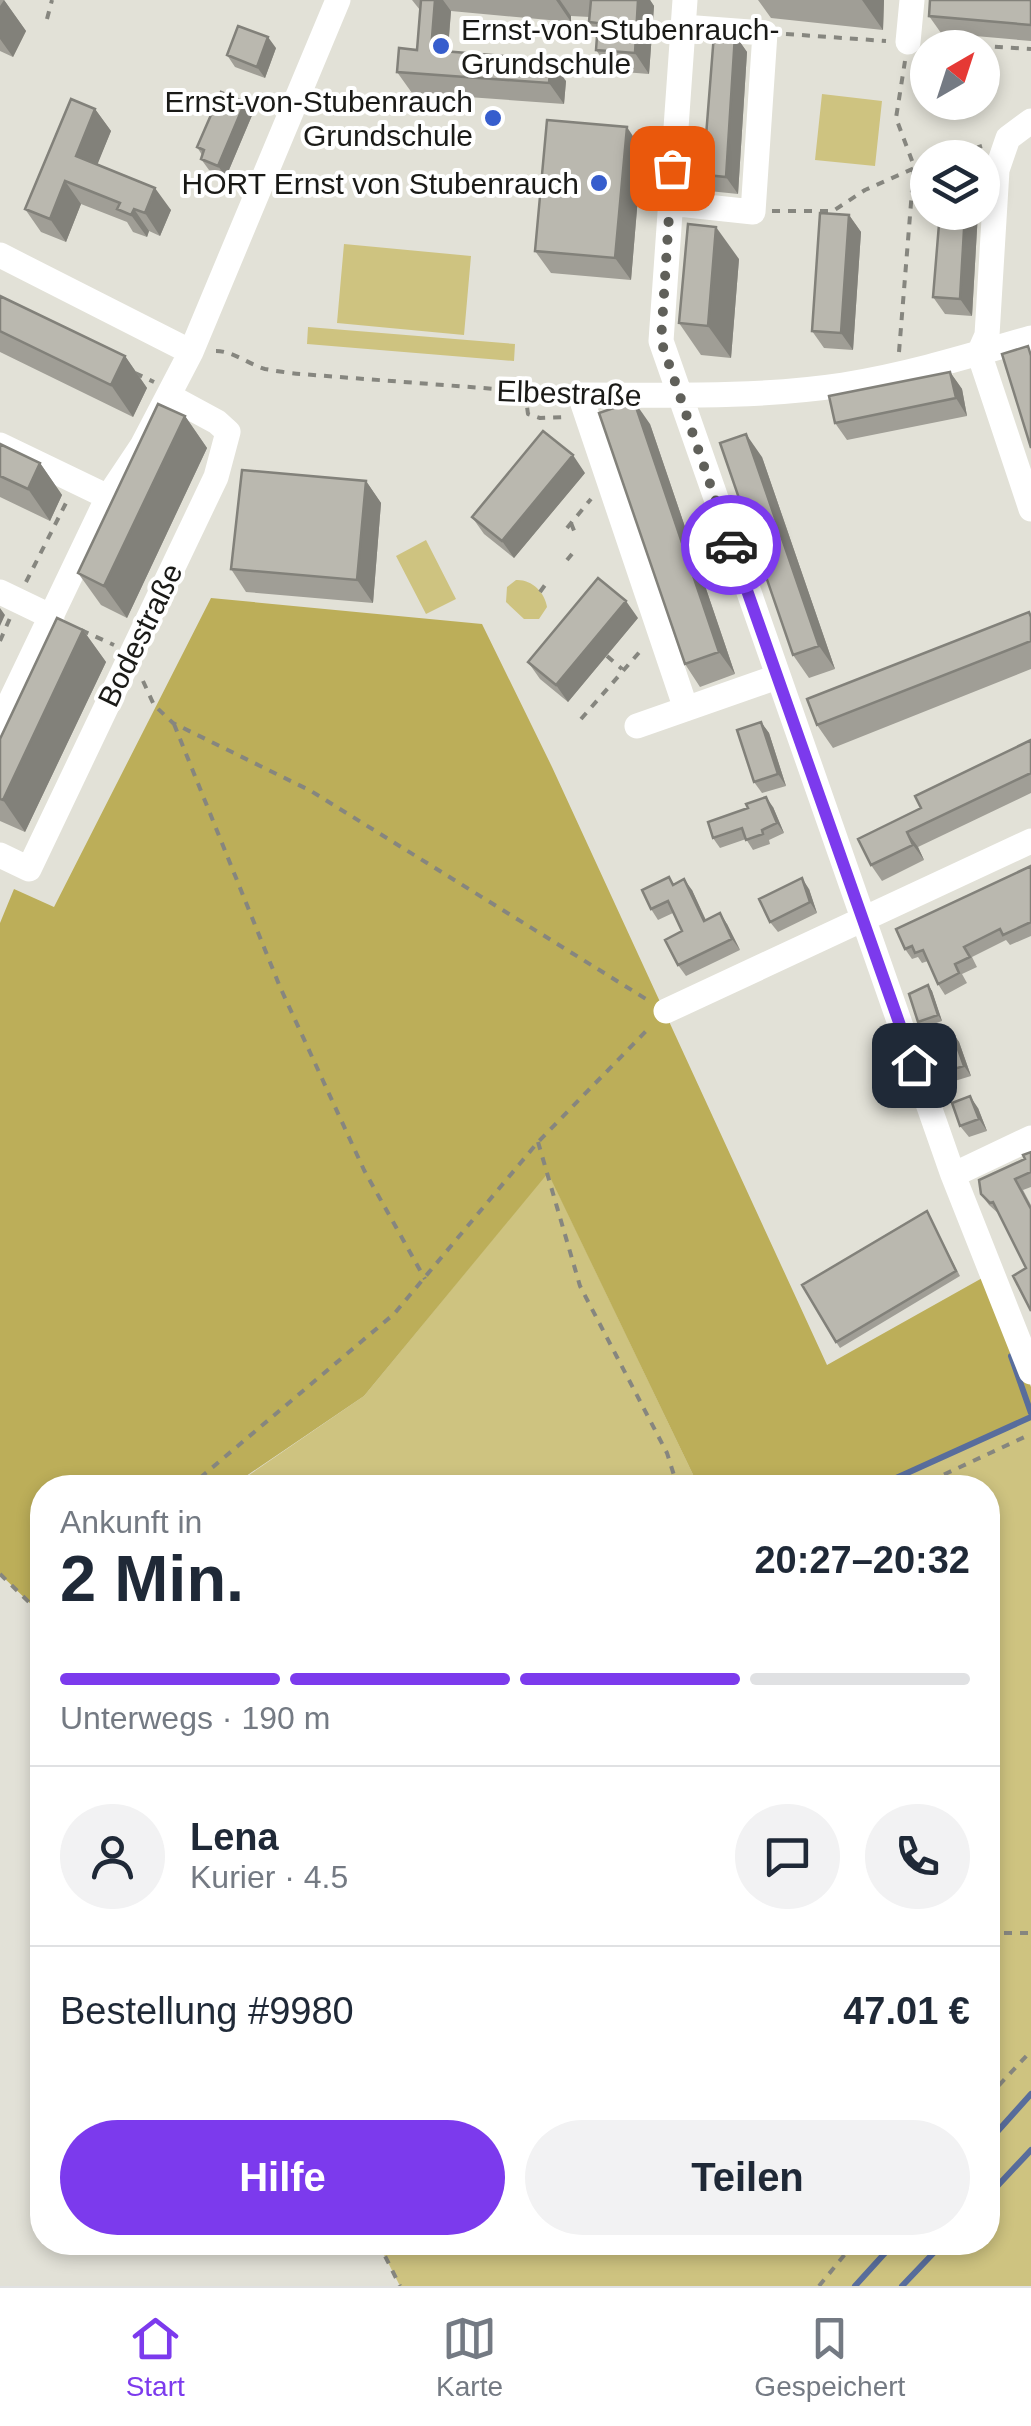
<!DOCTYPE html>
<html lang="de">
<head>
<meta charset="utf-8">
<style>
	body { margin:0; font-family:Helvetica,sans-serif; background:#f2f2f3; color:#1f2937; height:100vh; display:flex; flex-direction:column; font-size:38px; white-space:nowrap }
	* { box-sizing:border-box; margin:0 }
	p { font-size:32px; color:#747a83 }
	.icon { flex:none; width:55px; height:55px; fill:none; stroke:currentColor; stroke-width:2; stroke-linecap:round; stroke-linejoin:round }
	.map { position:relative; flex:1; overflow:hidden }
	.panel { position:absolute; left:30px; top:1475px; width:970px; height:780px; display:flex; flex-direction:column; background:#fff; border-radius:40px; box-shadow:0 5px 15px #0003 }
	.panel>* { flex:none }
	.needle { width:65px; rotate:39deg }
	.fabs { position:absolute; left:910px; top:30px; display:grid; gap:20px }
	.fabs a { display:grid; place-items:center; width:90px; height:90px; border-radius:50%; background:#fff; box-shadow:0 5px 15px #0003; font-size:50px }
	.pin { position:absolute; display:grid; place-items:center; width:85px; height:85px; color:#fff; margin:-42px; border-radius:20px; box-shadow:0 5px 15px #0006 }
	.courier { position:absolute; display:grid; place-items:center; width:100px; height:100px; margin:-50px; border:8px solid #7c3aed; border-radius:50%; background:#fff; color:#222; box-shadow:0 2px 12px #0007 }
	.summary em { font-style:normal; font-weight:700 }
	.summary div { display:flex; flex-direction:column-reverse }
	.summary { display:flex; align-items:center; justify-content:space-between; height:170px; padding:0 30px }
	h1 { font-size:65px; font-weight:700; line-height:75px }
	.bar { display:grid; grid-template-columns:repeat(4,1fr); gap:15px 10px; align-content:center; height:120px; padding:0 30px }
	.bar i { height:12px; border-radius:8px; background:#e0e1e3 }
	.bar .on { background:#7c3aed }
	.bar p { grid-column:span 4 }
	.line { display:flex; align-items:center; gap:25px; padding:0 30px; border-top:2px solid #e0e1e3 }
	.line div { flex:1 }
	.round { display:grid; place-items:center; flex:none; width:105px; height:105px; border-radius:52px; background:#f2f2f3 }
	.cta { display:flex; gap:20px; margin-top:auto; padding:20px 30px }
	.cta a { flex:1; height:115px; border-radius:60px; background:#7c3aed; color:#fff; font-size:40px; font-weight:700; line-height:115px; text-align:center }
	.cta a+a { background:#f2f2f3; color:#1f2937 }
	.tab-bar { display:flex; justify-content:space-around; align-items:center; height:140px; border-top:2px solid #e0e1e3; background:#fff; font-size:28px; color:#747a83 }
	.tab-bar a { display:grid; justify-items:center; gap:5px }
	.tab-bar .on { color:#7c3aed }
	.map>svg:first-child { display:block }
</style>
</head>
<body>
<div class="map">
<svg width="1031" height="2286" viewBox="0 0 1031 2286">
	<rect width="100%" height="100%" fill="#e2e1d7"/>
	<path fill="#cec380" d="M822 94 882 101 875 166 815 160Z
		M344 244 471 256 464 335 337 323Z
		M308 327 515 344 514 361 307 344Z
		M426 540 456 599 426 614 396 556Z
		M516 580C531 579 545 592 547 607L539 619H524L506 602 507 587Z
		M548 1172 699 1487 230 1488 364 1396Z
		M1031 1417V2286H400L378 2243 988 2242V1488L874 1487Z"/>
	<path fill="#bcae59" d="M211 598 482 624 552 767 827 1365 984 1277 1031 1387V1417L874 1487H699L548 1173 364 1396 230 1487 42 1488V1608H35L0 1574V923L14 889 54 907Z"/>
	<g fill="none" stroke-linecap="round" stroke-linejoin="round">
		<path stroke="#586d9c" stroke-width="6" d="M1011 1356 1031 1413
			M874 1488 1031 1417
			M988 2142 1031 2094
			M988 2196 1031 2150
			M855 2286 895 2242
			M902 2286 944 2242"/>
		<path stroke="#86867f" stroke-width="4" stroke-dasharray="8 8" stroke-linecap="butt" d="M47 19 52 0
			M786 34 886 41
			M931 43 1031 49
			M962 152 982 146
			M772 211H833L865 190 928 162
			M216 351C233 351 248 364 265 369 276 371 289 373 300 374L561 394
			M899 352 914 166 896 118 905 61
			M135 373 154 382
			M525 392 528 414 540 418 565 417
			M571 523 575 533
			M567 528 591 499
			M567 560 572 554
			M26 582 67 501
			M540 592 545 585
			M81 630 114 645
			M0 641 10 618
			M607 656 622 669
			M143 681 154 705 173 723 311 791 646 999
			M581 719 643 648
			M174 724 280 987 364 1170 425 1279
			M538 1142 580 1286 667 1453 678 1488
			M188 1488 394 1314 538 1142 651 1026
			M915 1488 1031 1434
			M0 1574 35 1608H42
			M988 1933H1031
			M988 2097 1031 2051
			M378 2242 400 2286
			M819 2286 855 2242"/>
		<path stroke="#fff" stroke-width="25" d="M685 0 661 341 953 1175 1031 1372
			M908 42 912 0
			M1031 121 1008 138 997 170 987 335 979 353 1031 509
			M669 203 753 212 765 33 683 27
			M0 255 191 352
			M0 445 108 497
			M0 592 52 617
			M686 709 580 395C668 395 756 398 843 385 907 375 969 356 1031 338
			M0 723 108 497 142 446 191 352 338 0
			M637 726 777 677
			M0 855 29 869 216 477 228 432 217 422 169 396
			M666 1011 1031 841
			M953 1175 1031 1138"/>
	</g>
	<path fill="#a09e96" d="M0 0H4L26 31 13 57 0 51Z
		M412 0H650L654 6 649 74 611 71 596 50 598 34 589 22 590 17 571 16V22L451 11 448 51 566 81 564 104 412 93 397 72 417 50 420 10Z
		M758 0H884L883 30 771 18Z
		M1031 0V41L941 33 929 16Z
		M735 35 747 52 738 194 709 191 697 174Z
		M276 48 265 78 235 67 227 55Z
		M245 102 253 113 226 177 209 170 201 159 202 155 197 147Z
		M95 109 111 131 97 164 171 210 160 236 149 231 147 237 133 232 127 222 81 204 66 242 41 232 25 209Z
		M642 150 631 280 551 273 535 251Z
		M940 212H978L972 316 945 314 933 297Z
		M849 215 861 232 853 350 824 348 812 331Z
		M739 259 731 358 701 355 679 323Z
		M0 296 125 356 147 388 133 417 0 352Z
		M950 372 962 389 967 416 847 440 835 423Z
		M185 416 207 448 127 618 101 605 78 573Z
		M650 424 735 674 700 687 685 664Z
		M0 444 40 463 62 495 50 521 0 497Z
		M762 457 835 669 809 678 793 655Z
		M585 473 514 558 484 534 472 517Z
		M366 481 381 503 373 603 246 592 231 569Z
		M1029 612 1031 615V669L833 748 817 725Z
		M638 618 568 702 540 679 528 662Z
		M83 630 106 662 25 832 0 821V739Z
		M761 722 769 733 786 786 762 793 754 782Z
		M1031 740V793L918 847 924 860 882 881 871 865 921 808Z
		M773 807 784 833 769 840 770 844 753 850 746 839 720 848 713 838Z
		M1031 866V936L1010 945 1006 940 972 957 977 967 962 974 967 983 945 995 938 984 928 961 922 963 918 957 912 959 905 949Z
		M669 877 674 884 692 890 706 920 727 924 740 950 686 976 678 965 682 931 673 913 658 920 651 909Z
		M809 889 817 913 778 932 770 922Z
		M928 985 932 991 942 1021 922 1028 918 1022Z
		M952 1032 959 1042 971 1076 948 1083 941 1073 936 1048Z
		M978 1108 987 1131 969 1137 960 1126Z
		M1031 1152V1187L1023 1190 1031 1205V1311L1026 1268 999 1214 989 1205 981 1194 1025 1159Z
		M927 1211 960 1276 840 1348 836 1342Z"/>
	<path fill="#82817a" d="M4 0 26 31 13 57 0 39V6Z
		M435 0H443L451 11 446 71 431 50Z
		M556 0H560L571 16V22Z
		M638 0H650L654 6 649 74 635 53Z
		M862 0H884L883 30Z
		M735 35 747 52 738 194 726 177Z
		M268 37 276 48 265 78 257 67Z
		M551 60 566 81 564 104 549 83Z
		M245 102 253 113 226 177 218 166Z
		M95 109 111 131 92 178 76 156Z
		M627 127 642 150 631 280 615 258Z
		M65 181 81 204 66 242 50 219Z
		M155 188 171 210 160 236 145 213Z
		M134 209 149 231 147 237 131 215Z
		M965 212H978L972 316 960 299Z
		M849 215 861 232 853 350 841 333Z
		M716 227 739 259 731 358 708 326Z
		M125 356 147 388 133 417 111 385Z
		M950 372 962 389 967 416 956 398Z
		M634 401 650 424 735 674 719 652Z
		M185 416 207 448 127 618 104 586Z
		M746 434 762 457 835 669 819 646Z
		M573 455 585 473 514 558 502 541Z
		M40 463 62 495 50 521 28 489Z
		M366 481 381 503 373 603 357 580Z
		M626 601 638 618 568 702 556 685Z
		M0 608 5 615 0 626Z
		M83 630 106 662 25 832 3 800Z
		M761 722 769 733 786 786 778 774Z
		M766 797 773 807 784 833 777 823Z
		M907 832 918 847 924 860 913 845Z
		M802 878 809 889 817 913 810 902Z
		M684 879 692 890 711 932 704 921Z
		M720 913 727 924 740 950 732 939Z
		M928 985 932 991 942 1021 938 1015Z
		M952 1032 959 1042 971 1076 964 1066Z
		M970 1096 978 1108 987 1131 979 1119Z"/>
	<path fill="#bab8af" stroke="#82817a" stroke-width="2.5" d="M421 0H435L431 50 551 60 549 83 397 72 399 48 417 50Z
		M591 0H638L635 53 596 50 598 23 589 22Z
		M930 0H1031V25L929 16Z
		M238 26 268 37 257 67 227 55Z
		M714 34 735 35 726 177 697 174 699 148 705 149Z
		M221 92 245 102 218 166 201 159 204 150 197 147Z
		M71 99 95 109 76 156 155 188 145 213 134 209 131 215 117 209 120 203 65 181 50 219 25 209Z
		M547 120 627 127 615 258 535 251Z
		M945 149 969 151V158H944Z
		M940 212H965L960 299 933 297Z
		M820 213 849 215 841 333 812 331Z
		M688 224 716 227 708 326 679 323Z
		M0 296 125 356 111 385 0 331Z
		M1028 346 1031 356V448L1002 354Z
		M950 372 956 398 835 423 829 396Z
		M634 401 719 652 685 664 599 413Z
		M158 404 185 416 104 586 78 573Z
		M543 431 573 455 502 541 472 517Z
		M746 434 819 646 793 655 720 443Z
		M0 444 40 463 28 489 0 476Z
		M242 470 366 481 357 580 231 569Z
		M598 578 626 601 556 685 528 662Z
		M1029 612 1031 617V641L817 725 807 699Z
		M57 618 83 630 3 800 0 799V739Z
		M761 722 778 774 754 782 737 730Z
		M1031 740V773L907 832 913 845 871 865 858 839 921 808 915 796Z
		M766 797 777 823 762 830 763 834 746 840 742 828 713 838 708 822 748 808 746 804Z
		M1031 866V922L1003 935 1000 929 964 947 970 957 955 964 959 973 938 984 923 950 915 953 912 946 905 949 896 929Z
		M669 877 673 885 684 879 704 921 720 913 732 939 678 965 665 940 682 931 668 901 651 909 642 890Z
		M802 878 810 902 770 922 759 899Z
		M928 985 938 1015 918 1022 909 994Z
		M952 1032 964 1066 941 1073 933 1049 936 1048 933 1038Z
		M970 1096 979 1119 960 1126 952 1103Z
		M1031 1152V1172L1015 1179 1031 1209V1311L1013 1276 1026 1268 993 1202 990 1203 981 1194 979 1180 1025 1159 1023 1155Z
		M927 1211 956 1271 836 1342 802 1285Z"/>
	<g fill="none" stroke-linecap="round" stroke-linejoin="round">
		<path stroke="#60605a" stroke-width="10" stroke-dasharray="0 18" d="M672 168 661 341 731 545"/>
		<path stroke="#7c3aed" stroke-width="12" d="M731 545 914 1065"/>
	</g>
	<g fill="#365dcd" stroke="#fff" stroke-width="4">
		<circle cx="441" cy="46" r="10"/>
		<circle cx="493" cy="118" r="10"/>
		<circle cx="599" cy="183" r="10"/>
	</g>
	<g text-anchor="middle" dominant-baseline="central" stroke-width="8" stroke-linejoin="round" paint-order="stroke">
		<g font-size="30" fill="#1a1a17" stroke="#fff" text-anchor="end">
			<text x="461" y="29" text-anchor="start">Ernst-von-Stubenrauch-<tspan x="461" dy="34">Grundschule</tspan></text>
			<text x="473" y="101">Ernst-von-Stubenrauch<tspan x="473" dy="34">Grundschule</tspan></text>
			<text x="579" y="183">HORT Ernst von Stubenrauch</text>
		</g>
		<g font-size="30" fill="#1a1a17" stroke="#fff">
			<text transform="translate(569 393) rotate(2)">Elbestraße</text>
			<text transform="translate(140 635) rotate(-64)">Bodestraße</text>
		</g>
	</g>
</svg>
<div class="fabs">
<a><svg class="needle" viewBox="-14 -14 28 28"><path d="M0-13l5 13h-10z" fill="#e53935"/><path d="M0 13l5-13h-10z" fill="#747a83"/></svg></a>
<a><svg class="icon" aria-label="layers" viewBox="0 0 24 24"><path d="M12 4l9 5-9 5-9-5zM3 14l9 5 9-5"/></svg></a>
</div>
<div class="pin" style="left:672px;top:168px;background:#ea580c"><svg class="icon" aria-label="bag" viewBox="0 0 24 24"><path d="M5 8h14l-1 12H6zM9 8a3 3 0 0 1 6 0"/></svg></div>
<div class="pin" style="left:914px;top:1065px;background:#1f2937"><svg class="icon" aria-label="home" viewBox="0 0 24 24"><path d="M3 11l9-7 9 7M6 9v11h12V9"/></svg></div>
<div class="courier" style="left:731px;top:545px"><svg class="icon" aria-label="car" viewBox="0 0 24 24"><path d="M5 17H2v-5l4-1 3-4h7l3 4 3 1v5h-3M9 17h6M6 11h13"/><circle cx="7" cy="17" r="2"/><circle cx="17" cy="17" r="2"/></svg></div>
<section class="panel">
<div class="summary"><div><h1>2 Min.</h1><p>Ankunft in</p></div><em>20:27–20:32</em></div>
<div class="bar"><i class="on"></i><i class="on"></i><i class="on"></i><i></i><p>Unterwegs · 190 m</p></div>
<div class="line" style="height:180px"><a class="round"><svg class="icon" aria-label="person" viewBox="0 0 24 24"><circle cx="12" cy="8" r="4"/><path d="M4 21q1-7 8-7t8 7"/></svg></a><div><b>Lena</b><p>Kurier · 4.5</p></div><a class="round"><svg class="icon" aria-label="chat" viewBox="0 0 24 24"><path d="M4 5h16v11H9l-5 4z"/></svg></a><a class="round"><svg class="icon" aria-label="phone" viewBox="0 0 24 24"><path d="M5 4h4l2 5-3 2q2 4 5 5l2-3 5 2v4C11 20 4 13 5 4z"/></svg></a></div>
<div class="line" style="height:130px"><div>Bestellung #9980</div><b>47.01 €</b></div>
<div class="cta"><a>Hilfe</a><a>Teilen</a></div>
</section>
</div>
<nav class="tab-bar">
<a class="on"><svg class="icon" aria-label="home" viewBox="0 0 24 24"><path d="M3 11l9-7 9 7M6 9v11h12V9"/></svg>Start</a>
<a><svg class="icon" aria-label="map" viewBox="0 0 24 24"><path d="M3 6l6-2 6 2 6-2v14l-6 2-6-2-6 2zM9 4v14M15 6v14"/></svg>Karte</a>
<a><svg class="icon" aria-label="saved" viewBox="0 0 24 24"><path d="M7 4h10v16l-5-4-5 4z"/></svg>Gespeichert</a>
</nav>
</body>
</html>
